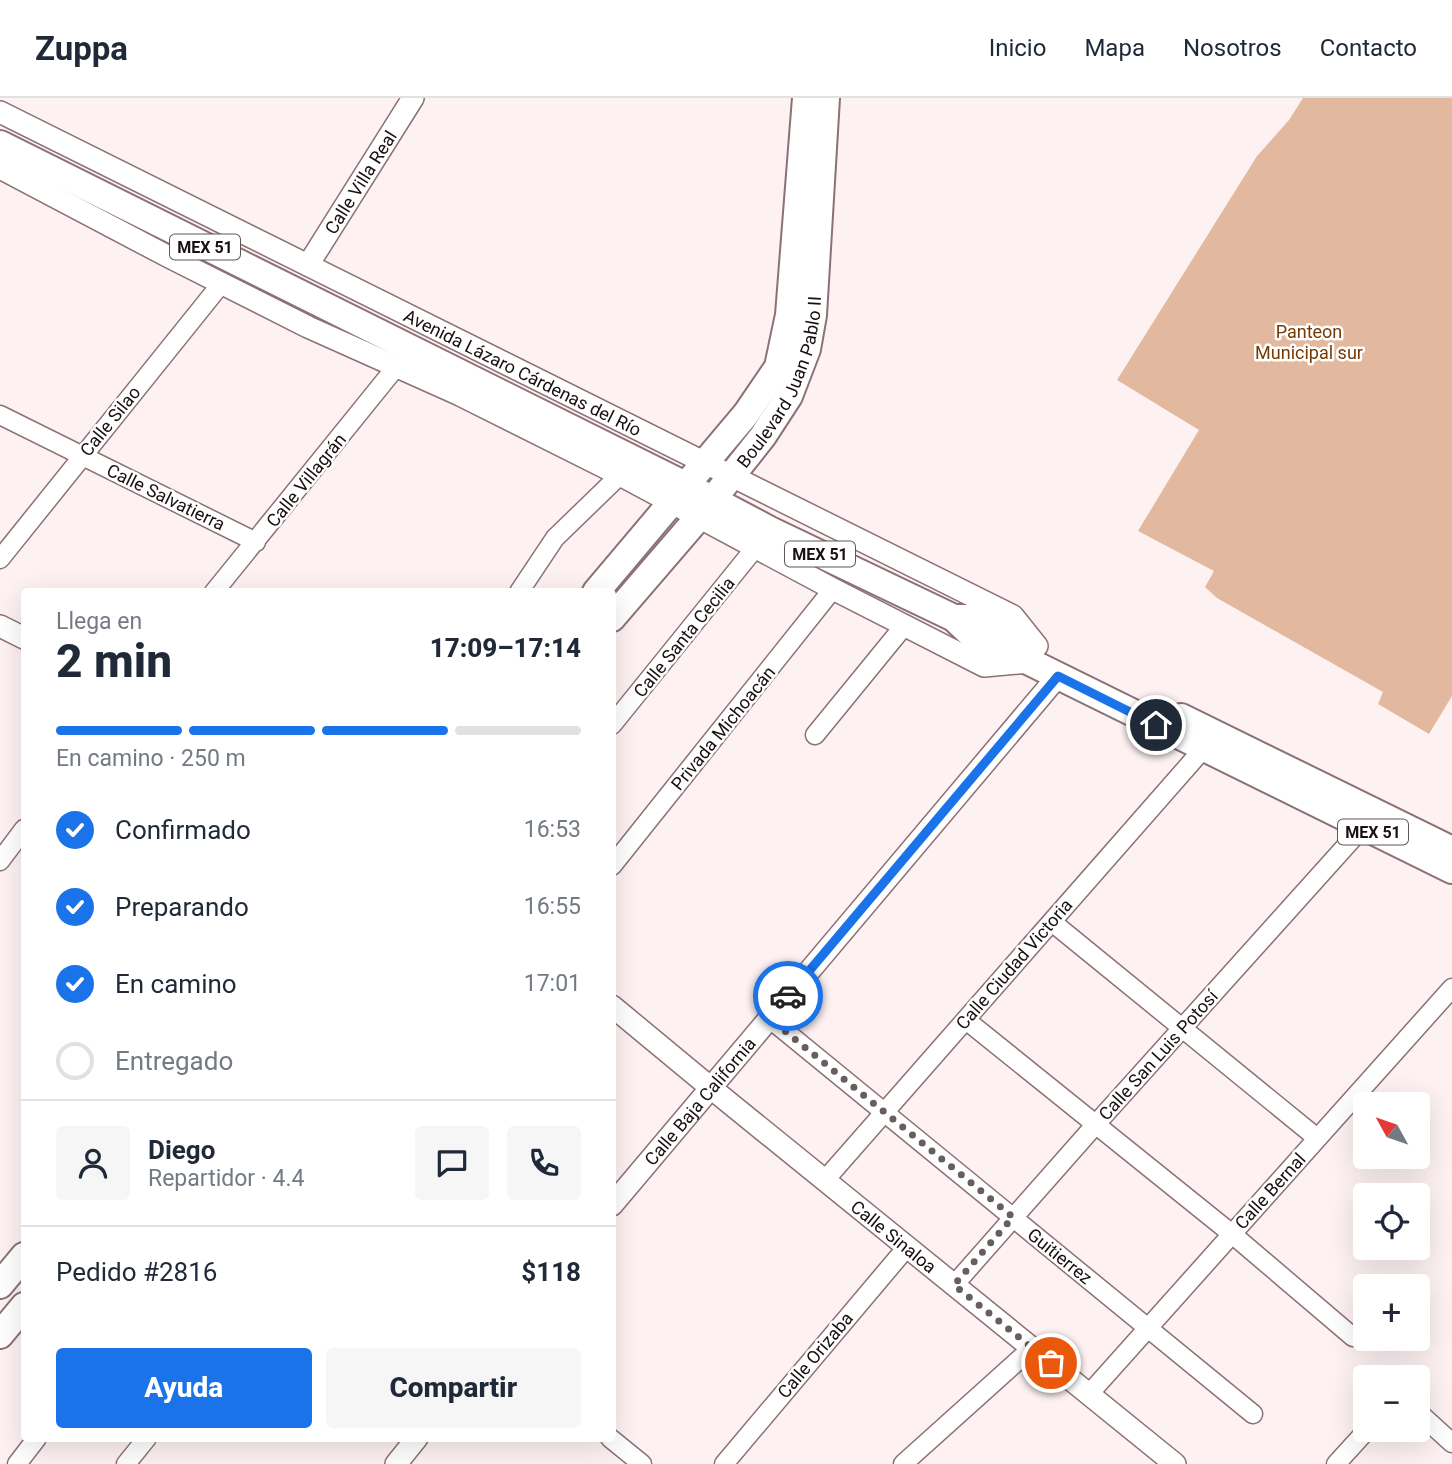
<!DOCTYPE html>
<html lang="es">
<head>
<meta charset="utf-8">
<style>
	body { margin:0; font-family:Roboto,sans-serif; background:#f6f6f7; color:#1f2937; height:100vh; display:flex; flex-direction:column; font-size:26px; white-space:nowrap }
	* { box-sizing:border-box; margin:0 }
	p { font-size:23px; color:#747a83 }
	.icon { flex:none; width:38px; height:38px; fill:none; stroke:currentColor; stroke-width:2; stroke-linecap:round; stroke-linejoin:round }
	.map { position:relative; flex:1; overflow:hidden }
	.sheet { position:absolute; left:21px; top:490px; width:595px; height:854px; display:flex; flex-direction:column; background:#fff; border-radius:7px; box-shadow:0 7px 28px #0002 }
	.sheet>* { flex:none }
	.needle { width:46px; rotate:310deg }
	.buttons { position:absolute; left:1353px; top:994px; display:grid; gap:14px }
	.buttons a { display:grid; place-items:center; width:77px; height:77px; border-radius:7px; background:#fff; box-shadow:0 7px 28px #0002; font-size:35px }
	.pin { position:absolute; display:grid; place-items:center; width:60px; height:60px; color:#fff; margin:-30px; border:4px solid #fff; border-radius:50%; box-shadow:0 2px 7px #0007 }
	.courier { position:absolute; display:grid; place-items:center; width:70px; height:70px; margin:-35px; border:5px solid #1a73e8; border-radius:50%; background:#fff; color:#222; box-shadow:0 2px 9px #0007 }
	.headline em { font-style:normal; font-weight:800 }
	.headline div { display:flex; flex-direction:column-reverse }
	.headline { display:flex; align-items:center; justify-content:space-between; height:119px; padding:0 35px }
	h1 { font-size:46px; font-weight:800; line-height:52px }
	.bar { display:grid; grid-template-columns:repeat(4,1fr); gap:10px 7px; align-content:center; height:84px; padding:0 35px }
	.bar i { height:9px; border-radius:5px; background:#e0e1e3 }
	.bar .on { background:#1a73e8 }
	.bar p { grid-column:span 4 }
	.line { display:flex; align-items:center; gap:18px; padding:0 35px; border-top:2px solid #e0e1e3 }
	.line div { flex:1 }
	.round { display:grid; place-items:center; flex:none; width:74px; height:74px; border-radius:7px; background:#f6f6f7 }
	ol { padding:0 35px; list-style:none }
	li { display:flex; align-items:center; gap:21px; height:77px }
	li p { margin-inline-start:auto }
	li .icon { padding:7px; border-radius:50%; background:#1a73e8; color:#fff; stroke-width:4 }
	li:last-child { color:#747a83 }
	li i { width:38px; height:38px; border:4px solid #e0e1e3; border-radius:50% }
	.primary-button { display:flex; gap:14px; margin-top:auto; padding:14px 35px }
	.primary-button a { flex:1; height:80px; border-radius:7px; background:#1a73e8; color:#fff; font-size:28px; font-weight:800; line-height:80px; text-align:center }
	.primary-button a+a { background:#f6f6f7; color:#1f2937 }
	header { display:flex; align-items:center; gap:42px; box-sizing:border-box; height:98px; padding:0 35px; background:#fff; border-bottom:2px solid #e0e1e3 }
	header strong { font-size:33px }
	nav { display:flex; gap:38px; margin-inline-start:auto; font-size:24px }
	.map>svg:first-child { display:block }
</style>
</head>
<body>
<header>
<strong>Zuppa</strong>
<nav><a>Inicio</a><a>Mapa</a><a>Nosotros</a><a>Contacto</a></nav>
</header>
<div class="map">
<svg width="1452" height="1366" viewBox="0 0 1452 1366">
	<rect width="100%" height="100%" fill="#fdf1f2"/>
	<path fill="#e2b99f" d="M1303 0H1452V598L1429 636 1378 606 1383 594 1217 500 1205 489 1214 473 1138 433 1199 332 1117 282 1257 58 1289 22Z"/>
	<g fill="none" stroke-linecap="round" stroke-linejoin="round">
		<defs>
			<path id="minor" d="M0 317 256 444
				M0 461 221 186
				M214 494 396 269
				M519 494 555 440 620 377
				M612 627 755 450
				M815 637 904 528
				M0 763 24 731
				M612 768 833 491
				M1052 824 1317 1040
				M769 920 1253 1316
				M966 922 1232 1136 1353 1239
				M825 1082 1204 650
				M954 1187 1096 1026 1363 729
				M1089 1296 1452 890
				M1418 1314 1452 1345
				M610 1340 642 1366
				M17 1366 37 1340
				M126 1366 147 1340
				M724 1366 907 1149
				M903 1366 1032 1250
				M1336 1366 1367 1332"/>
			<g id="tertiary">
				<path id="s1" d="M0 14 1013 518 1037 548"/>
				<path d="M0 70 169 159 308 229 460 297 620 377 833 491 984 568 1030 564"/>
				<path id="s2" d="M308 167 413 0"/>
				<path d="M0 528 24 540"/>
				<path id="s3" d="M612 908 711 990 1175 1366"/>
				<path id="s4" d="M612 1107 1058 578"/>
				<path d="M396 1366 417 1340"/>
			</g>
			<g id="primary">
				<path d="M0 46 687 388 770 432 954 520 973 538 1030 564 1452 772"/>
				<path d="M596 494 746 316 778 269 789 217 806 0"/>
				<path id="s5" d="M612 520 698 420 763 338 789 298 807 251 813 217 826 0"/>
				<path d="M954 520H980L1024 542"/>
				<path d="M1181 619 1452 752"/>
				<path d="M0 1187 24 1158"/>
				<path d="M0 1237 24 1208"/>
			</g>
		</defs>
		<use href="#minor" stroke="#8b7175" stroke-width="21"/>
		<use href="#tertiary" stroke="#8b7175" stroke-width="24"/>
		<use href="#primary" stroke="#8b7175" stroke-width="30"/>
		<use href="#minor" stroke="#fff" stroke-width="18"/>
		<use href="#tertiary" stroke="#fff" stroke-width="21"/>
		<use href="#primary" stroke="#fff" stroke-width="26"/>
	</g>
	<g fill="none" stroke-linecap="round" stroke-linejoin="round">
		<path stroke="#695e5f" stroke-width="7" stroke-dasharray="0 12.6" d="M788 898 769 920 1013 1119 954 1187 1051 1265"/>
		<path stroke="#1a73e8" stroke-width="9" d="M788 898 1058 578 1156 627"/>
	</g>
	<g text-anchor="middle" dominant-baseline="central" stroke-width="5" stroke-linejoin="round" paint-order="stroke">
		<g fill="#fff" stroke="#5e5758" stroke-width="2">
			<rect x="170" y="136.5" width="70" height="25" rx="5"/>
			<rect x="785" y="443.5" width="70" height="25" rx="5"/>
			<rect x="1338" y="721.5" width="70" height="25" rx="5"/>
		</g>
		<g font-size="16" font-weight="bold" fill="#190f10">
			<text x="205" y="149">MEX 51</text>
			<text x="820" y="456">MEX 51</text>
			<text x="1373" y="734">MEX 51</text>
		</g>
		<g font-size="18" fill="#190f10" stroke="#fff">
			<text stroke="none"><textPath href="#s2" startOffset="98">Calle Villa Real</textPath></text>
			<text stroke="none"><textPath href="#s1" startOffset="584">Avenida Lázaro Cárdenas del Río</textPath></text>
			<text stroke="none"><textPath href="#s5" startOffset="294">Boulevard Juan Pablo II</textPath></text>
			<text transform="translate(110 323) rotate(-51)">Calle Silao</text>
			<text transform="translate(306 382) rotate(-51)">Calle Villagrán</text>
			<text transform="translate(166 399) rotate(26)">Calle Salvatierra</text>
			<text transform="translate(684 539) rotate(-51)">Calle Santa Cecilia</text>
			<text transform="translate(723 630) rotate(-51)">Privada Michoacán</text>
			<text transform="translate(1014 866) rotate(-49)">Calle Ciudad Victoria</text>
			<text transform="translate(1158 957) rotate(-48)">Calle San Luis Potosí</text>
			<text stroke="none"><textPath href="#s4" startOffset="136">Calle Baja California</textPath></text>
			<text transform="translate(1270 1093) rotate(-48)">Calle Bernal</text>
			<text stroke="none"><textPath href="#s3" startOffset="364">Calle Sinaloa</textPath></text>
			<text transform="translate(1060 1158) rotate(39)">Guitierrez</text>
			<text transform="translate(815 1257) rotate(-50)">Calle Orizaba</text>
		</g>
		<g font-size="18" fill="#763903" stroke="#fff">
			<text x="1309" y="233">Panteon<tspan x="1309" dy="21">Municipal sur</tspan></text>
		</g>
	</g>
</svg>
<div class="buttons">
<a><svg class="needle" viewBox="-14 -14 28 28"><path d="M0-13l5 13h-10z" fill="#e53935"/><path d="M0 13l5-13h-10z" fill="#747a83"/></svg></a>
<a><svg class="icon" aria-label="locate" viewBox="0 0 24 24"><circle cx="12" cy="12" r="6"/><path d="M12 2v4M12 18v4M2 12h4M18 12h4"/></svg></a>
<a>+</a>
<a>−</a>
</div>
<div class="pin" style="left:1051px;top:1265px;background:#ea580c"><svg class="icon" aria-label="bag" viewBox="0 0 24 24"><path d="M5 8h14l-1 12H6zM9 8a3 3 0 0 1 6 0"/></svg></div>
<div class="pin" style="left:1156px;top:627px;background:#1f2937"><svg class="icon" aria-label="home" viewBox="0 0 24 24"><path d="M3 11l9-7 9 7M6 9v11h12V9"/></svg></div>
<div class="courier" style="left:788px;top:898px"><svg class="icon" aria-label="car" viewBox="0 0 24 24"><path d="M5 17H2v-5l4-1 3-4h7l3 4 3 1v5h-3M9 17h6M6 11h13"/><circle cx="7" cy="17" r="2"/><circle cx="17" cy="17" r="2"/></svg></div>
<section class="sheet">
<div class="headline"><div><h1>2 min</h1><p>Llega en</p></div><em>17:09–17:14</em></div>
<div class="bar"><i class="on"></i><i class="on"></i><i class="on"></i><i></i><p>En camino · 250 m</p></div>
<ol>
<li><svg class="icon" aria-label="check" viewBox="0 0 24 24"><path d="M5 12l5 5 9-10"/></svg>Confirmado<p>16:53</p></li>
<li><svg class="icon" aria-label="check" viewBox="0 0 24 24"><path d="M5 12l5 5 9-10"/></svg>Preparando<p>16:55</p></li>
<li><svg class="icon" aria-label="check" viewBox="0 0 24 24"><path d="M5 12l5 5 9-10"/></svg>En camino<p>17:01</p></li>
<li><i></i>Entregado</li>
</ol>
<div class="line" style="height:126px"><a class="round"><svg class="icon" aria-label="person" viewBox="0 0 24 24"><circle cx="12" cy="8" r="4"/><path d="M4 21q1-7 8-7t8 7"/></svg></a><div><b>Diego</b><p>Repartidor · 4.4</p></div><a class="round"><svg class="icon" aria-label="chat" viewBox="0 0 24 24"><path d="M4 5h16v11H9l-5 4z"/></svg></a><a class="round"><svg class="icon" aria-label="phone" viewBox="0 0 24 24"><path d="M5 4h4l2 5-3 2q2 4 5 5l2-3 5 2v4C11 20 4 13 5 4z"/></svg></a></div>
<div class="line" style="height:91px"><div>Pedido #2816</div><b>$118</b></div>
<div class="primary-button"><a>Ayuda</a><a>Compartir</a></div>
</section>
</div>
</body>
</html>
